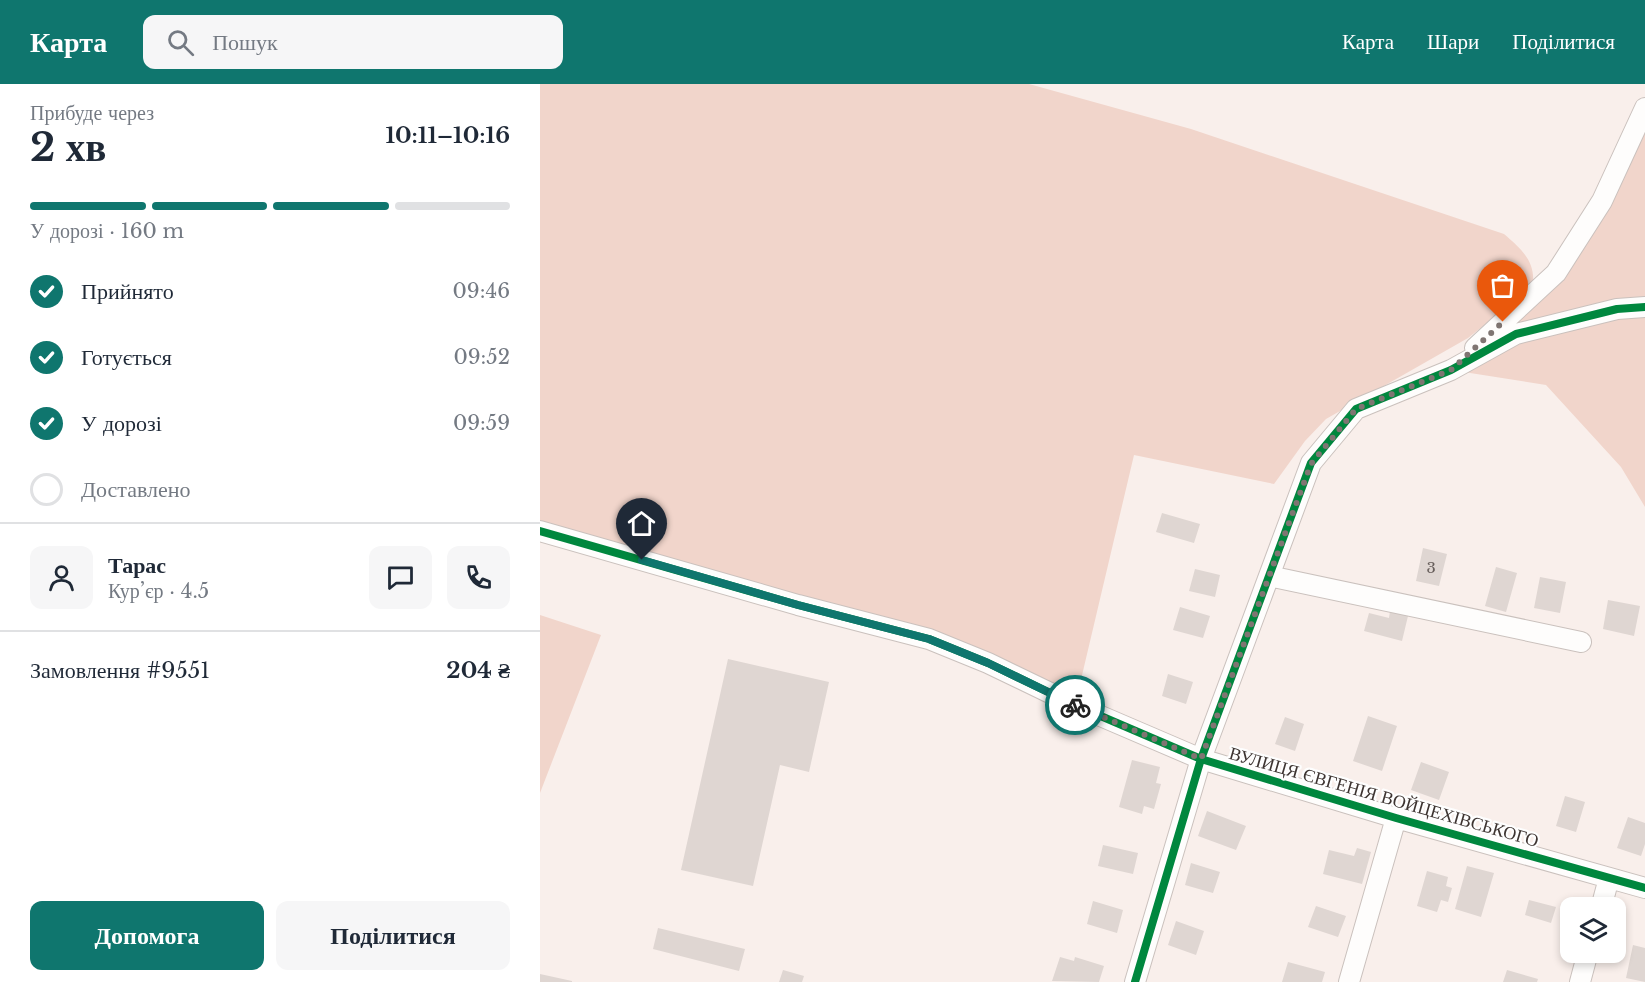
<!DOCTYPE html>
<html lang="uk">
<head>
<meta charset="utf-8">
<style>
	body { margin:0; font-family:"Libre Baskerville",serif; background:#f6f6f7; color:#1f2937; height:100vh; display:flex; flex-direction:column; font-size:22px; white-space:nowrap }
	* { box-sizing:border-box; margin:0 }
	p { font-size:20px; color:#747a83 }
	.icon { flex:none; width:33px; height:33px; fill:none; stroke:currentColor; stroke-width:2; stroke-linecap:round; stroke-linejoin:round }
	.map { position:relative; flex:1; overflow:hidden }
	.side { display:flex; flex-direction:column; background:#fff; width:540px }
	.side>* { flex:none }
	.tools { position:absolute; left:1020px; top:813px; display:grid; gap:12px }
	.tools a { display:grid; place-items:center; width:66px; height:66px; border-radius:12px; background:#fff; box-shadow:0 3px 9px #0003; font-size:30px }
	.pin { position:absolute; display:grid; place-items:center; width:51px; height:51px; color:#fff; margin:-62px -26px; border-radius:50% 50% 50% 0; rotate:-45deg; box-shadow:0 0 6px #0007 }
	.pin .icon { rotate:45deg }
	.courier { position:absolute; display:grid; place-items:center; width:60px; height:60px; margin:-30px; border:4px solid #0f766e; border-radius:50%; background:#fff; color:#222; box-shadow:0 2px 8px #0007 }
	.summary em { font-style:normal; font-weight:700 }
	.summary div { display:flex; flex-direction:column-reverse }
	.summary { display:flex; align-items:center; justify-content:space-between; height:102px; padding:0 30px }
	h1 { font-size:39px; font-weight:700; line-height:45px }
	.bar { display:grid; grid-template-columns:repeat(4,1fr); gap:9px 6px; align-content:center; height:72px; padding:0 30px }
	.bar i { height:8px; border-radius:4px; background:#e0e1e3 }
	.bar .selected { background:#0f766e }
	.bar p { grid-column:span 4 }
	.line { display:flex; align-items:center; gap:15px; padding:0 30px; border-top:2px solid #e0e1e3 }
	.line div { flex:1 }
	.round { display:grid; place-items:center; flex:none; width:63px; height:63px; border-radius:12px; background:#f6f6f7 }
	ol { padding:0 30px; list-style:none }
	li { display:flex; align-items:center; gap:18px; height:66px }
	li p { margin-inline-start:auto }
	li .icon { padding:6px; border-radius:50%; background:#0f766e; color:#fff; stroke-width:4 }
	li:last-child { color:#747a83 }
	li i { width:33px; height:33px; border:3px solid #e0e1e3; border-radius:50% }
	.action { display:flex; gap:12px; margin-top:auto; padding:12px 30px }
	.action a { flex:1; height:69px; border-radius:12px; background:#0f766e; color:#fff; font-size:24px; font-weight:700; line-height:69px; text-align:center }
	.action a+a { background:#f6f6f7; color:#1f2937 }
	header { display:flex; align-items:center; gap:36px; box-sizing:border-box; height:84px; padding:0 30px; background:#0f766e; color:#fff }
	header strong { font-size:28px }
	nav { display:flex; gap:33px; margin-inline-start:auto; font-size:21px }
	.search { width:420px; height:54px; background:#f6f6f7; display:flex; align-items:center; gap:15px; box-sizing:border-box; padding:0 21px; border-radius:12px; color:#747a83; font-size:22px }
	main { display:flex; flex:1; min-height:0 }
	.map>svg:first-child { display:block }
</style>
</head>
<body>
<header>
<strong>Карта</strong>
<div class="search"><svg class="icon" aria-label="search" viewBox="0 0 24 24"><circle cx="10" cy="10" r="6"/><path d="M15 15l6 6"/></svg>Пошук</div>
<nav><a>Карта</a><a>Шари</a><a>Поділитися</a></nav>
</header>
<main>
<section class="side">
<div class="summary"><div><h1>2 хв</h1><p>Прибуде через</p></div><em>10:11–10:16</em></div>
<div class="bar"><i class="selected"></i><i class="selected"></i><i class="selected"></i><i></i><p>У дорозі · 160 m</p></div>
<ol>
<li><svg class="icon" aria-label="check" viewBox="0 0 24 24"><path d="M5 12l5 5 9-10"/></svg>Прийнято<p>09:46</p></li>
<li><svg class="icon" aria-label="check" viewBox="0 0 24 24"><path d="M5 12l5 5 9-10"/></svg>Готується<p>09:52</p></li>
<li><svg class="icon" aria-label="check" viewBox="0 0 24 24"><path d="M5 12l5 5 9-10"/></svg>У дорозі<p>09:59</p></li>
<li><i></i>Доставлено</li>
</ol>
<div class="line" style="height:108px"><a class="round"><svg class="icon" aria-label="person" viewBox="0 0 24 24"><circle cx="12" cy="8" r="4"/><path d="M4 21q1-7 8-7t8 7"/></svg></a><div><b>Тарас</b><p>Кур’єр · 4.5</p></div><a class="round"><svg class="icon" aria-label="chat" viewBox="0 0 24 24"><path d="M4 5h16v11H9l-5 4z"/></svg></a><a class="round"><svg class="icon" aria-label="phone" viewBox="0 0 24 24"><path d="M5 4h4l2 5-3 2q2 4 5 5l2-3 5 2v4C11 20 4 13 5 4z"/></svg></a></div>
<div class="line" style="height:78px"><div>Замовлення #9551</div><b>204 ₴</b></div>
<div class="action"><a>Допомога</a><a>Поділитися</a></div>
</section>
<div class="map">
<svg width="1105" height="898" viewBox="0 0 1105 898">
	<rect width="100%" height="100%" fill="#f9efeb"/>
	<path fill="#f1d5cb" d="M0 0H489L651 45 964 150C979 163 995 176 993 198L962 227 928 254 786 335 765 357 734 400 594 371 535 621 448 579 0 447Z
		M1105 24V423L1081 383 1006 301 911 286 1016 189Z
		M0 531 61 551 0 709Z"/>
	<path fill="#dfd6d2" d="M622 429 660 440 654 459 616 448Z
		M883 464 907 470 899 502 876 497Z
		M956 483 977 489 966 528 945 522Z
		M655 485 680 491 675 513 649 507Z
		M1000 493 1026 498 1020 529 994 524Z
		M1068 516 1100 522 1094 552 1063 545Z
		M640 523 670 532 663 554 633 546Z
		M850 527 868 532 862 557 824 547 829 529 849 534Z
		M188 575 289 598 269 688 240 681 213 802 141 786Z
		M628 590 653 598 646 620 622 612Z
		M828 632 857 642 842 687 813 677Z
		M745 633 764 640 755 667 735 660Z
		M592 676 620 683 616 699 621 700 614 725 604 722 602 730 579 723Z
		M881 678 909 688 899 716 871 706Z
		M1025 712 1045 718 1036 748 1016 742Z
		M667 727 706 742 696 766 658 752Z
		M1088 733 1105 739V760L1101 772 1077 764Z
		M563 761 598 769 593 790 558 782Z
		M817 764 831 768 822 800 783 790 789 766 814 772Z
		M651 779 680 788 673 809 645 801Z
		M927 782 954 789 941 833 915 825Z
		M887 787 908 793 906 802 912 804 908 818 901 816 897 828 877 822Z
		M989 816 1016 823 1011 839 985 831Z
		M553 817 583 826 577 849 547 840Z
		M776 822 806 832 798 853 768 843Z
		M636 837 664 847 656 871 628 861Z
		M118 844 205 865 199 887 113 865Z
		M1093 861 1105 864V898L1086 894Z
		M520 873 534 877 535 873 564 882 559 898 512 897Z
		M748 878 785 888 782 898H742Z
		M243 886 264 892 262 898H239Z
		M967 886 998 895 997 898H963Z
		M0 890 32 897V898H0Z"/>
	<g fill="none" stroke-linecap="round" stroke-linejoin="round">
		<defs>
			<path id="minor" d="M935 264 1016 189 1062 117 1105 24
				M0 447 258 521 389 555 448 579 535 621 661 675 856 734 1105 804
				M729 492 1041 558
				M1061 824 1069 794
				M595 898 661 675 771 379 816 325 911 286 976 250 1077 225 1105 223
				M809 898 856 734
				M1040 898 1048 868"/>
		</defs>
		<use href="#minor" stroke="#cac1bd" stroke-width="22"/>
		<use href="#minor" stroke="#fefdfc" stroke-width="20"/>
		<defs>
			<path id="cycleway" d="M0 447 258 521 389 555 448 579 535 621 661 675 856 734 1105 804
				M595 898 661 675 771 379 816 325 911 286 976 250 1077 225 1105 223"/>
		</defs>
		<use href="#cycleway" stroke="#fefefe" stroke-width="11"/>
		<use href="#cycleway" stroke="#00873e" stroke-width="8"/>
	</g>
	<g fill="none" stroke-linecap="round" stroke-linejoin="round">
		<path stroke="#7f7572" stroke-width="6" stroke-dasharray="0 10.8" d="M535 621 661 675 771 380 816 325 911 286 963 238"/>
		<path stroke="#0f766e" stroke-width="8" d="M102 476 258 521 389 555 448 579 535 621"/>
	</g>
	<g text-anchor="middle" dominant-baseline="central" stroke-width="4.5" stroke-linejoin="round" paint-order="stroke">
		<g font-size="15" fill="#675e5b">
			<text x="891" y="483">3</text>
		</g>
		<g font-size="18" fill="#3d3431" stroke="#fefefe">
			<text transform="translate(844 713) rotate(16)">ВУЛИЦЯ ЄВГЕНІЯ ВОЙЦЕХІВСЬКОГО</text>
		</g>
	</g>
</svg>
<div class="tools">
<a><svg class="icon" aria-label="layers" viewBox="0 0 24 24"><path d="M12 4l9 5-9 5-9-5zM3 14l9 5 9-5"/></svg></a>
</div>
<div class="pin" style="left:963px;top:238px;background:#ea580c"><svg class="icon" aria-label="bag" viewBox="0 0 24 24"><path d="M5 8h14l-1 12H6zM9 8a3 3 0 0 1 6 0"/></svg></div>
<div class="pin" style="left:102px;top:476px;background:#1f2937"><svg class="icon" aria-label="home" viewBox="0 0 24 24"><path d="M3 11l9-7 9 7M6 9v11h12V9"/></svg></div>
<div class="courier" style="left:535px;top:621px"><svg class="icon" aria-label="bike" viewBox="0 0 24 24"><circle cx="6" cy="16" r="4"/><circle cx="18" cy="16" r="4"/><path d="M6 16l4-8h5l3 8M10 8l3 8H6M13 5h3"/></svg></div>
</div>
</main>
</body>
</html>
